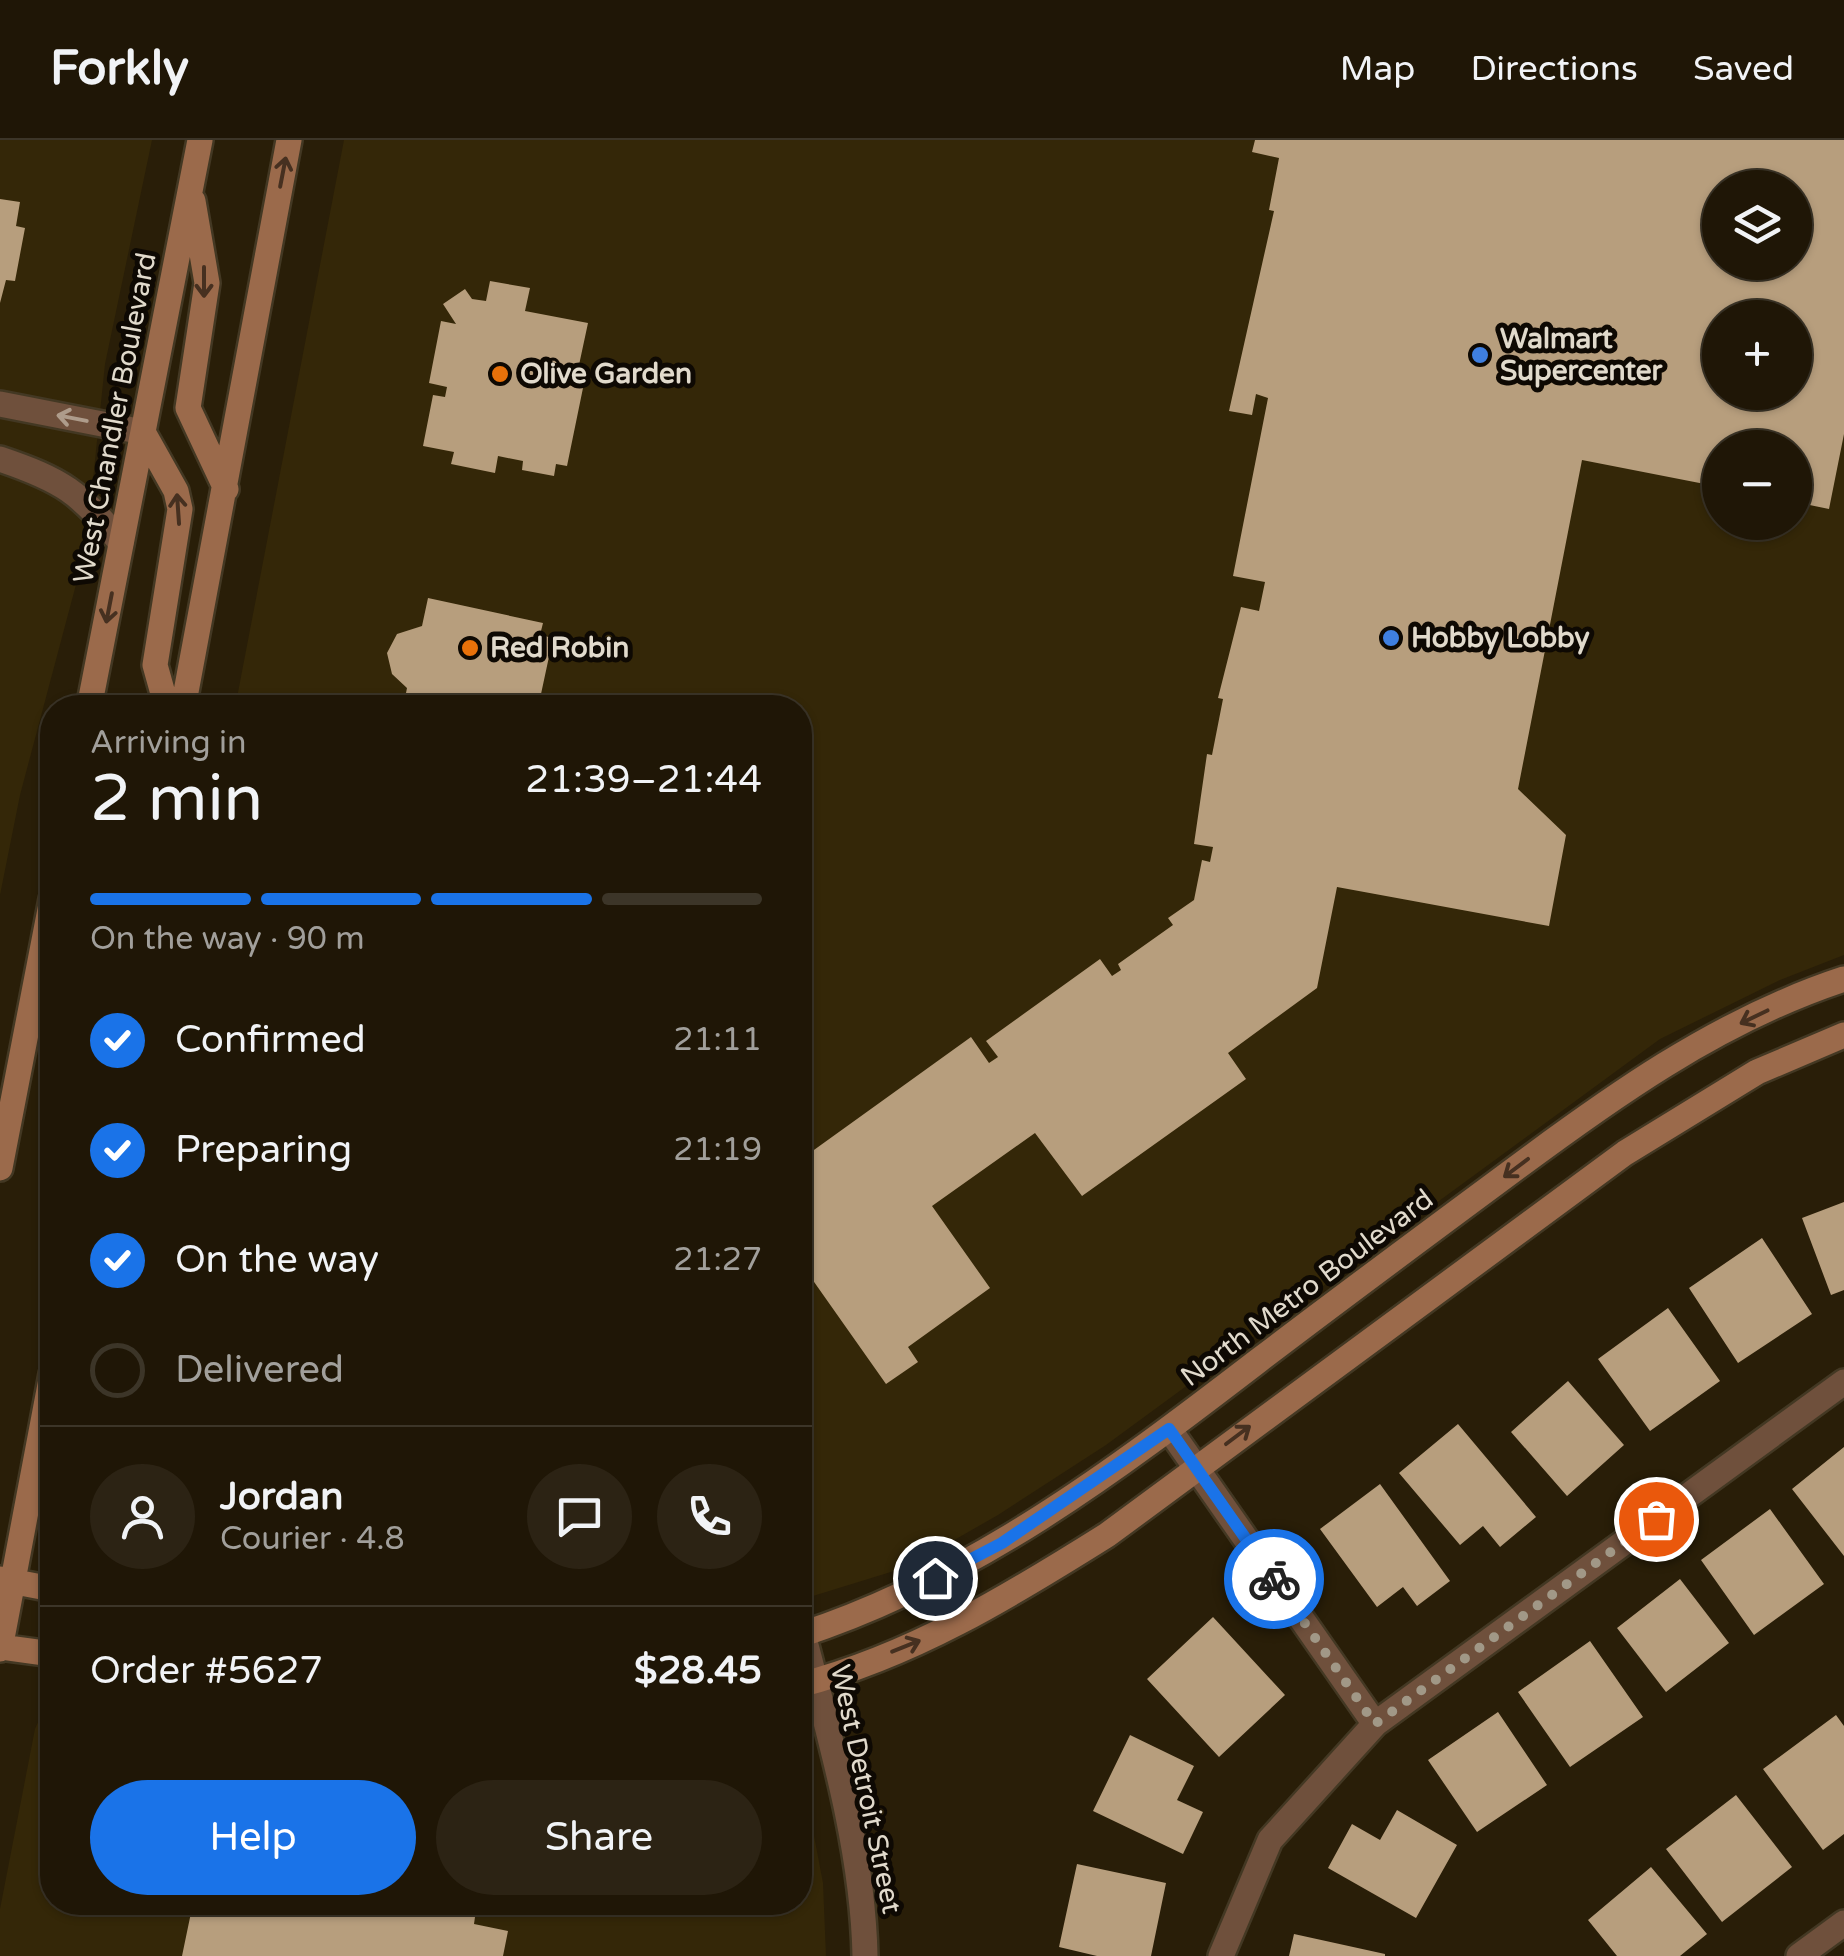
<!DOCTYPE html>
<html lang="en">
<head>
<meta charset="utf-8">
<style>
	body { margin:0; font-family:"Varela Round",sans-serif; background:#2c2314; color:#f1f3f6; height:100vh; display:flex; flex-direction:column; font-size:38px; white-space:nowrap }
	* { box-sizing:border-box; margin:0 }
	p { font-size:32px; color:#a19f9b }
	.icon { flex:none; width:55px; height:55px; fill:none; stroke:currentColor; stroke-width:2; stroke-linecap:round; stroke-linejoin:round }
	.map { position:relative; flex:1; overflow:hidden }
	.details { position:absolute; left:40px; top:555px; width:772px; height:1220px; display:flex; flex-direction:column; background:#1f1606; border-radius:40px; box-shadow:0 2px 8px #0004,0 0 0 2px #3c3528 }
	.details>* { flex:none }
	.fabs { position:absolute; left:1702px; top:30px; display:grid; gap:20px }
	.fabs a { display:grid; place-items:center; width:110px; height:110px; border-radius:50%; background:#1f1606; box-shadow:0 2px 8px #0004,0 0 0 2px #3c3528; font-size:50px }
	.pin { position:absolute; display:grid; place-items:center; width:85px; height:85px; color:#fff; margin:-42px; border:5px solid #fff; border-radius:50%; box-shadow:0 2px 10px #0007 }
	.courier { position:absolute; display:grid; place-items:center; width:100px; height:100px; margin:-50px; border:8px solid #1a73e8; border-radius:50%; background:#fff; color:#222; box-shadow:0 2px 12px #0007 }
	.summary em { font-style:normal; font-weight:600 }
	.summary div { display:flex; flex-direction:column-reverse }
	.summary { display:flex; align-items:center; justify-content:space-between; height:170px; padding:0 50px }
	h1 { font-size:65px; font-weight:600; line-height:75px }
	.bar { display:grid; grid-template-columns:repeat(4,1fr); gap:15px 10px; align-content:center; height:120px; padding:0 50px }
	.bar i { height:12px; border-radius:8px; background:#3c3528 }
	.bar .on { background:#1a73e8 }
	.bar p { grid-column:span 4 }
	.line { display:flex; align-items:center; gap:25px; padding:0 50px; border-top:2px solid #3c3528 }
	.line div { flex:1 }
	.round { display:grid; place-items:center; flex:none; width:105px; height:105px; border-radius:52px; background:#2c2314 }
	ol { padding:0 50px; list-style:none }
	li { display:flex; align-items:center; gap:30px; height:110px }
	li p { margin-inline-start:auto }
	li .icon { padding:10px; border-radius:50%; background:#1a73e8; color:#fff; stroke-width:4 }
	li:last-child { color:#a19f9b }
	li i { width:55px; height:55px; border:5px solid #3c3528; border-radius:50% }
	.button { display:flex; gap:20px; margin-top:auto; padding:20px 50px }
	.button a { flex:1; height:115px; border-radius:60px; background:#1a73e8; color:#fff; font-size:40px; font-weight:600; line-height:115px; text-align:center }
	.button a+a { background:#2c2314; color:#f1f3f6 }
	header { display:flex; align-items:center; gap:60px; box-sizing:border-box; height:140px; padding:0 50px; background:#1f1606; border-bottom:2px solid #3c3528 }
	header strong { font-size:48px }
	nav { display:flex; gap:55px; margin-inline-start:auto; font-size:35px }
	.map>svg:first-child { display:block }
</style>
</head>
<body>
<header>
<strong>Forkly</strong>
<nav><a>Map</a><a>Directions</a><a>Saved</a></nav>
</header>
<div class="map">
<svg width="1844" height="1816" viewBox="0 0 1844 1816">
	<rect width="100%" height="100%" fill="#291e08"/>
	<path fill="#342708" fill-rule="evenodd" d="M0 0H152L105 224 86 407 20 655 0 755Z
		M344 0H1844V815L1780 840 1660 899 1106 1305 998 1375 907 1427 800 1460V568H235ZM1720 48H1795V122H1720ZM1720 178H1795V252H1720ZM1720 308H1795V382H1720Z
		M52 1551V1762H800V1622L823 1743 826 1816H0V1769L35 1589Z"/>
	<path fill="#b79e7d" fill-rule="evenodd" d="M1255 0H1844V294L1829 369 1795 362V308H1720V347L1582 320 1518 649 1566 695 1549 786 1337 747 1317 848 1228 913 1246 939 1082 1056 1035 993 932 1066 990 1148 908 1207 918 1222 886 1244 800 1122V1020L971 897 989 923 998 917 986 901 1100 819 1112 836 1121 830 1118 824 1173 785 1168 778 1194 760 1202 720 1210 722 1213 707 1194 704 1207 614 1212 615 1223 559 1218 558 1241 467 1259 471 1265 442 1233 436 1268 258 1256 254 1252 275 1229 271 1274 71 1269 70 1279 18 1252 12ZM1720 48H1795V122H1720ZM1720 178H1795V252H1720Z
		M0 59 20 62 16 86 25 88 15 141 6 140 0 163Z
		M490 141 530 148 525 171 588 183 579 225 571 223 567 245 583 248 567 326 556 324 554 336 522 330 523 321 498 316 495 333 451 324 454 312 423 306 433 255 445 257 447 247 429 243 441 181 456 184 443 164 465 149 472 159 486 161Z
		M428 458 543 483 540 495 553 498 538 568H403L407 548 392 534 387 513 397 494 422 486Z
		M1844 1062V1150L1831 1155 1802 1078Z
		M1762 1098 1812 1174 1738 1223 1689 1148Z
		M1668 1168 1720 1241 1650 1291 1598 1219Z
		M1568 1241 1624 1305 1567 1356 1511 1292Z
		M1458 1284 1536 1377 1500 1407 1483 1386 1460 1405 1399 1333Z
		M1844 1307V1416L1792 1349Z
		M1380 1344 1450 1441 1417 1466 1403 1447 1377 1467 1320 1389Z
		M1770 1369 1824 1444 1754 1495 1701 1420Z
		M1680 1439 1729 1503 1666 1552 1617 1488Z
		M1213 1477 1285 1555 1219 1617 1147 1539Z
		M1590 1501 1643 1577 1570 1627 1518 1552Z
		M1498 1572 1547 1645 1477 1692 1428 1620Z
		M1836 1575 1844 1586V1694L1823 1710 1763 1629Z
		M1130 1595 1194 1626 1177 1660 1203 1672 1183 1714 1093 1671Z
		M1736 1655 1792 1727 1722 1782 1666 1709Z
		M1397 1670 1457 1705 1416 1778 1328 1728 1352 1684 1380 1700Z
		M1077 1724 1166 1743 1151 1816H1097L1059 1807Z
		M1651 1727 1707 1794 1680 1816H1617L1588 1780Z
		M212 1762H278L354 1777 356 1764 383 1769 385 1762H460L458 1773 475 1777 474 1784 508 1791 503 1816H182L193 1763 211 1767Z
		M1294 1794 1385 1814V1816H1289Z"/>
	<g fill="none" stroke-linecap="round" stroke-linejoin="round">
		<defs>
			<path id="street" d="M0 264 143 292
				M0 319C62 340 80 352 121 403
				M1169 1289 1375 1584
				M803 1494C830 1598 863 1709 865 1816
				M1221 1816 1270 1700 1375 1584 1844 1242
				M1799 1816 1844 1783"/>
			<path id="secondary" d="M193 61 207 143 188 268 226 349
				M143 292 176 351 180 369 155 525 167 568
				M89 568 200 0
				M183 568 289 0
				M0 1028 52 759
				M0 1439 52 1449
				M800 1495C972 1439 1116 1330 1258 1221 1338 1160 1419 1100 1500 1040 1607 960 1716 881 1844 839
				M0 1507 52 1514
				M0 1509 52 1234
				M800 1545C912 1516 1010 1456 1107 1395L1625 1013 1757 932 1844 895"/>
		</defs>
		<use href="#street" stroke="#433823" stroke-width="30"/>
		<use href="#secondary" stroke="#433823" stroke-width="30"/>
		<use href="#street" stroke="#6f503c" stroke-width="25"/>
		<use href="#secondary" stroke="#9b6a4b" stroke-width="25"/>
	</g>
	<defs><path id="oneway-shaft" d="M-6 0H5M1.5-3L5.5 0L1.5 3" fill="none" stroke-width="1.6" stroke-linecap="round" stroke-linejoin="round" transform="scale(2.5)"/></defs>
	<g stroke="#463020">
		<use href="#oneway-shaft" transform="translate(283 32) rotate(-79)"/>
		<use href="#oneway-shaft" transform="translate(204 142) rotate(90)"/>
		<use href="#oneway-shaft" transform="translate(178 369) rotate(-94)"/>
		<use href="#oneway-shaft" transform="translate(109 468) rotate(101)"/>
		<use href="#oneway-shaft" transform="translate(1754 877) rotate(154)"/>
		<use href="#oneway-shaft" transform="translate(1516 1028) rotate(143)"/>
		<use href="#oneway-shaft" transform="translate(1238 1295) rotate(-37)"/>
		<use href="#oneway-shaft" transform="translate(906 1506) rotate(-22)"/>
	</g>
	<use stroke="#ae9c8b" href="#oneway-shaft" transform="translate(72 278) rotate(-169)"/>
	<g fill="none" stroke-linecap="round" stroke-linejoin="round">
		<path stroke="#a19887" stroke-width="10" stroke-dasharray="0 18" d="M1274 1439 1375 1584 1656 1379"/>
		<path stroke="#1a73e8" stroke-width="12" d="M935 1438 1002 1403 1169 1289 1274 1439"/>
	</g>
	<g fill="#3f7fe0" stroke="#0e0903" stroke-width="4">
		<circle cx="1480" cy="215" r="10"/>
		<circle cx="1391" cy="498" r="10"/>
	</g>
	<g fill="#e8710a" stroke="#0e0903" stroke-width="4">
		<circle cx="500" cy="234" r="10"/>
		<circle cx="470" cy="508" r="10"/>
	</g>
	<g text-anchor="middle" dominant-baseline="central" stroke-width="10" stroke-linejoin="round" paint-order="stroke">
		<g font-size="28" font-weight="bold" fill="#e1dacc" stroke="#0e0903" text-anchor="start">
			<text x="1500" y="199">Walmart<tspan x="1500" dy="32">Supercenter</tspan></text>
			<text x="520" y="234">Olive Garden</text>
			<text x="1411" y="498">Hobby Lobby</text>
			<text x="490" y="508">Red Robin</text>
		</g>
		<g font-size="28" fill="#e1dacc" stroke="#0e0903">
			<text transform="translate(115 278) rotate(-79)">West Chandler Boulevard</text>
			<text transform="translate(1307 1148) rotate(-37)">North Metro Boulevard</text>
			<text transform="translate(866 1649) rotate(78)">West Detroit Street</text>
		</g>
	</g>
</svg>
<div class="fabs">
<a><svg class="icon" aria-label="layers" viewBox="0 0 24 24"><path d="M12 4l9 5-9 5-9-5zM3 14l9 5 9-5"/></svg></a>
<a>+</a>
<a>−</a>
</div>
<div class="pin" style="left:1656px;top:1379px;background:#ea580c"><svg class="icon" aria-label="bag" viewBox="0 0 24 24"><path d="M5 8h14l-1 12H6zM9 8a3 3 0 0 1 6 0"/></svg></div>
<div class="pin" style="left:935px;top:1438px;background:#1f2937"><svg class="icon" aria-label="home" viewBox="0 0 24 24"><path d="M3 11l9-7 9 7M6 9v11h12V9"/></svg></div>
<div class="courier" style="left:1274px;top:1439px"><svg class="icon" aria-label="bike" viewBox="0 0 24 24"><circle cx="6" cy="16" r="4"/><circle cx="18" cy="16" r="4"/><path d="M6 16l4-8h5l3 8M10 8l3 8H6M13 5h3"/></svg></div>
<section class="details">
<div class="summary"><div><h1>2 min</h1><p>Arriving in</p></div><em>21:39–21:44</em></div>
<div class="bar"><i class="on"></i><i class="on"></i><i class="on"></i><i></i><p>On the way · 90 m</p></div>
<ol>
<li><svg class="icon" aria-label="check" viewBox="0 0 24 24"><path d="M5 12l5 5 9-10"/></svg>Confirmed<p>21:11</p></li>
<li><svg class="icon" aria-label="check" viewBox="0 0 24 24"><path d="M5 12l5 5 9-10"/></svg>Preparing<p>21:19</p></li>
<li><svg class="icon" aria-label="check" viewBox="0 0 24 24"><path d="M5 12l5 5 9-10"/></svg>On the way<p>21:27</p></li>
<li><i></i>Delivered</li>
</ol>
<div class="line" style="height:180px"><a class="round"><svg class="icon" aria-label="person" viewBox="0 0 24 24"><circle cx="12" cy="8" r="4"/><path d="M4 21q1-7 8-7t8 7"/></svg></a><div><b>Jordan</b><p>Courier · 4.8</p></div><a class="round"><svg class="icon" aria-label="chat" viewBox="0 0 24 24"><path d="M4 5h16v11H9l-5 4z"/></svg></a><a class="round"><svg class="icon" aria-label="phone" viewBox="0 0 24 24"><path d="M5 4h4l2 5-3 2q2 4 5 5l2-3 5 2v4C11 20 4 13 5 4z"/></svg></a></div>
<div class="line" style="height:130px"><div>Order #5627</div><b>$28.45</b></div>
<div class="button"><a>Help</a><a>Share</a></div>
</section>
</div>
</body>
</html>
